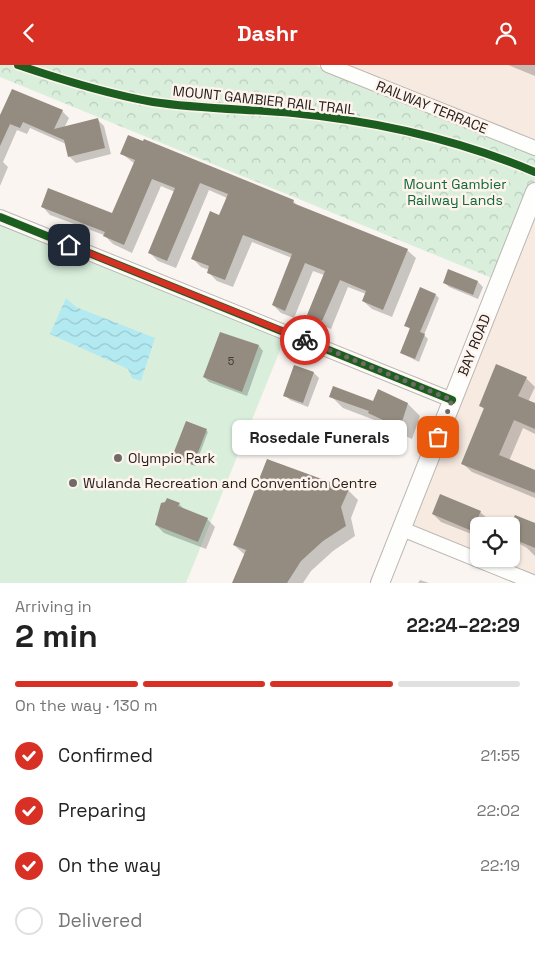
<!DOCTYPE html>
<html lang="en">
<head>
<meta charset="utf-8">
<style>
	body { margin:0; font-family:"Space Grotesk",sans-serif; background:#f6f6f6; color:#222; height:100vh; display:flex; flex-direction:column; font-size:19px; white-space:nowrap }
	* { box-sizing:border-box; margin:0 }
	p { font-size:16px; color:#767676 }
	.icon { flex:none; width:28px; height:28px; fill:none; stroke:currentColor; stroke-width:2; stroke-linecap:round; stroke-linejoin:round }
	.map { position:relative; height:518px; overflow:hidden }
	.sheet { display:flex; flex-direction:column; background:#fff; flex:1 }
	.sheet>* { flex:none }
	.controls { position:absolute; left:470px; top:452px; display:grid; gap:10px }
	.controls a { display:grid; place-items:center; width:50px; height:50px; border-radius:8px; background:#fff; box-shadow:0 1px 4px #0004; font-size:25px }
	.pin { position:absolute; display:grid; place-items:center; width:42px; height:42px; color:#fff; margin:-21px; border-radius:10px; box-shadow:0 2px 8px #0006 }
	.courier { position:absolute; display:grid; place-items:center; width:50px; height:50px; margin:-25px; border:4px solid #d93025; border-radius:50%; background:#fff; color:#222; box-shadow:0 1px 6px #0007 }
	.bubble { position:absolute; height:35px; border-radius:8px; background:#fff; box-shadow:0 1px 4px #0004; font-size:16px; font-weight:700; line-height:35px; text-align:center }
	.overview em { font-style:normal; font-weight:700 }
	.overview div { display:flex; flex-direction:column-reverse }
	.overview { display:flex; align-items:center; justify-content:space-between; height:85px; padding:0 15px }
	h1 { font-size:32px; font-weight:700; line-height:38px }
	.bar { display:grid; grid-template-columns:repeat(4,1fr); gap:8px 5px; align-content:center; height:60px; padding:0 15px }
	.bar i { height:6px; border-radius:4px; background:#e0e0e0 }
	.bar .on { background:#d93025 }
	.bar p { grid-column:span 4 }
	ol { padding:0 15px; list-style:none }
	li { display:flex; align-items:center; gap:15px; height:55px }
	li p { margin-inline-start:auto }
	li .icon { padding:5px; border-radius:50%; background:#d93025; color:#fff; stroke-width:4 }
	li:last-child { color:#767676 }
	li i { width:28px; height:28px; border:2px solid #e0e0e0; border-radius:50% }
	header { display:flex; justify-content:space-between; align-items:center; height:65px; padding:0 15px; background:#d93025; color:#fff; font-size:22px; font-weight:700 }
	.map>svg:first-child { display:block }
</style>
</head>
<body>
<header><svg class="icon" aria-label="back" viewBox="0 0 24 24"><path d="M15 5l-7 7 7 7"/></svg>Dashr<svg class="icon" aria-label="person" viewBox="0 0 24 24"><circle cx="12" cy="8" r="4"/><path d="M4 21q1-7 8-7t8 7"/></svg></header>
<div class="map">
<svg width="535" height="518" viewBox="0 0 535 518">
	<defs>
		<pattern id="park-crowns" width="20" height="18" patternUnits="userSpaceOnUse" patternTransform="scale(1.25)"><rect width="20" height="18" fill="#d9efdc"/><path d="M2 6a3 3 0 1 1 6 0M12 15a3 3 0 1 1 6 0" fill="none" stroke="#bacdbc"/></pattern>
		<pattern id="water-waves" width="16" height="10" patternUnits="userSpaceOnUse" patternTransform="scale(1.25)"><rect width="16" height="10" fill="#b3eaf1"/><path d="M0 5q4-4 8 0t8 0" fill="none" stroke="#9ac8ce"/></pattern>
	</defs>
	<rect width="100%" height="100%" fill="#faf5f1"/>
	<path fill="#f7eae1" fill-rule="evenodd" d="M319 0H535V84Z
		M535 127V516L402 464ZM479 461H511V494H479Z"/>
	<path fill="url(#park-crowns)" d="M0 0H315L535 88V115L494 214 0 12Z"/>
	<path fill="#d9efdc" d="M0 152 287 268 186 518H0Z"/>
	<path fill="url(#water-waves)" d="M66 233 76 242 155 273 141 316 132 313 128 304 50 269Z"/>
	<path fill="#0003" d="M508 0H535V11Z
		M62 46 69 53 64 63 98 55 104 61 111 89 76 98 69 91 66 79 30 63 27 69 17 65 3 97 8 102 0 121V53Z
		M121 88 293 136 299 142 407 185 416 193 392 252 372 244 363 236 366 229 348 222 331 264 316 258 308 250 324 210 313 206 294 253 281 248 273 240 292 193 252 177 233 222 217 216 208 207 209 205 201 202 193 194 220 151 227 133 209 125 176 203 158 196 150 188 175 127 161 121 132 188 113 179 104 170 50 150 42 141 113 150 135 99Z
		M449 206 478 217 483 222 478 234 449 222 444 217Z
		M436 230 439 233 424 270 428 274 419 297 401 288 410 264 406 261Z
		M259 281 263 286 247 331 209 317 204 312Z
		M295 301 314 308 319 313 308 342 290 335 285 330Z
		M526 313 535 322 528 337 535 340V369L523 363 509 396 535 406V433L472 407 463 399 485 345 480 340Z
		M331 331 374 338 408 339 420 351 412 374 381 360 377 356 343 343Z
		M206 365 208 367 195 401 173 392Z
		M348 425 358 435 351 453 355 471 333 486 311 506 303 518H234L245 490 234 480Z
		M179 439 186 446 207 454 215 462 206 484 164 468 156 460Z
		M480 447 488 454 485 461H479V472L441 457 433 449Z
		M535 458V491L527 483 511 474V462Z
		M420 515 429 518H418Z"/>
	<path fill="#958c81" d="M12 24 63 45 54 64 98 53 105 83 68 92 64 75 23 57 20 63 10 59 0 81V50Z
		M128 70 143 76 144 74 294 135 293 138 408 184 383 245 362 236 366 226 340 215 322 256 307 250 325 206 305 198 285 246 272 240 292 189 243 170 225 215 207 208 209 201 191 194 210 146 219 150 228 129 200 118 167 196 148 188 175 123 152 114 124 180 103 171 105 167 41 142 48 123 112 148 135 95 120 89Z
		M448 204 478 216 473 230 443 218Z
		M420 222 436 229 420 267 425 269 415 294 400 288 410 263 404 261Z
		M220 267 259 280 242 327 203 312Z
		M496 299 527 312 518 331 535 338V364L514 355 499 390 535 405V428L461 399 484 343 479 341Z
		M294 300 314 307 303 338 283 331Z
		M333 321 373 336 378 324 408 338 400 363 368 348 369 346 329 332Z
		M186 356 207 364 193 400 172 392Z
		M267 394 349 424 341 442 346 461 323 476 301 496 287 518H232L246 485 233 480Z
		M440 429 481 446 472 466 432 449Z
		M167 433 180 438 178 441 208 453 198 477 155 460 161 438 165 437Z
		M515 450 535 458V483L511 473V458Z"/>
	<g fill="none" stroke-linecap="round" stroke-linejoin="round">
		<defs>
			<path id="minor" d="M328 0 535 83
				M0 152 452 335
				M402 464 535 518"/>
			<path id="major" d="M380 518 535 127"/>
		</defs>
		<use href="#minor" stroke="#bcb7b3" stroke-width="16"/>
		<use href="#major" stroke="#bcb7b3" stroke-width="20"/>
		<use href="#minor" stroke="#fefefd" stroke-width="14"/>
		<use href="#major" stroke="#fefefd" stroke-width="18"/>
		<defs>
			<path id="cycleway" d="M18 0C62 15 107 29 153 37 199 44 247 44 293 48 375 56 459 75 535 107
				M0 152 452 335"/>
		</defs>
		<use href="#cycleway" stroke="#fef4ed" stroke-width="11"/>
		<use href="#cycleway" stroke="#1b5e20" stroke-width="8"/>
	</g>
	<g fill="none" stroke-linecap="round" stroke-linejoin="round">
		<path stroke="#706b67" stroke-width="5" stroke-dasharray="0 9" d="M305 275 452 335 438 372"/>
		<path stroke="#d93025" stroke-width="6" d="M69 180 305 275"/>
	</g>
	<g fill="#706b67" stroke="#fef4ed" stroke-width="2">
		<circle cx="118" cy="393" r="5"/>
		<circle cx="73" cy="418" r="5"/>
	</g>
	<g text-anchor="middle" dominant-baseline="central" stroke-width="5" stroke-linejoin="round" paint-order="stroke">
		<g font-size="11" fill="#423b35">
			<text x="231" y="296">5</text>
		</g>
		<g font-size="14" fill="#26201c" stroke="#fef4ed">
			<text transform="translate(264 35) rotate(6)">MOUNT GAMBIER RAIL TRAIL</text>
			<text transform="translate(432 42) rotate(22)">RAILWAY TERRACE</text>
			<text transform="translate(474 280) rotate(-68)">BAY ROAD</text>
		</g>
		<g font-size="14" fill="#0e6839" stroke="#fef4ed">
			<text x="455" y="119">Mount Gambier<tspan x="455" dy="16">Railway Lands</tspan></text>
		</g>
		<g font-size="14" fill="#26201c" stroke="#fef4ed" text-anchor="start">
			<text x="128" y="393">Olympic Park</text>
			<text x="83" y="418">Wulanda Recreation and Convention Centre</text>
		</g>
	</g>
</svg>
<div class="controls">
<a><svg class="icon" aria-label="locate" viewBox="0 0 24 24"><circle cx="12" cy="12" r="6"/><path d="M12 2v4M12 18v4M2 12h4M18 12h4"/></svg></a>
</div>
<div class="pin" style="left:438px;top:372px;background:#ea580c"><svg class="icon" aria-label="bag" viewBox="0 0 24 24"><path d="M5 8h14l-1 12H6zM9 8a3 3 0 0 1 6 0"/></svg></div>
<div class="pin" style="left:69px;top:180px;background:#1f2937"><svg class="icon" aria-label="home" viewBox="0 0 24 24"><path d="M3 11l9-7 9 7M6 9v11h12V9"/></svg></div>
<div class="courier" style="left:305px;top:275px"><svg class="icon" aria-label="bike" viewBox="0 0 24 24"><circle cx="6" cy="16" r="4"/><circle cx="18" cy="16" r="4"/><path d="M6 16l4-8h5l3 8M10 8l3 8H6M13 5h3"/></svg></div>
<div class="bubble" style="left:232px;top:355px;width:175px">Rosedale Funerals</div>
</div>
<section class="sheet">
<div class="overview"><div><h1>2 min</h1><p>Arriving in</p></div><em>22:24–22:29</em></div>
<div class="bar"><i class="on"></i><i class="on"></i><i class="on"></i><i></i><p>On the way · 130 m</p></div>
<ol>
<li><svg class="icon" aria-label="check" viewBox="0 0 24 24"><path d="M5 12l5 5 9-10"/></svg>Confirmed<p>21:55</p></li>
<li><svg class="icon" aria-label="check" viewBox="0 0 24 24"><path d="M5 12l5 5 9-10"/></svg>Preparing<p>22:02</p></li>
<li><svg class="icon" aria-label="check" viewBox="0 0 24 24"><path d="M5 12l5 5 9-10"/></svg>On the way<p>22:19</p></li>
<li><i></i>Delivered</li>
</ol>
</section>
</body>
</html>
